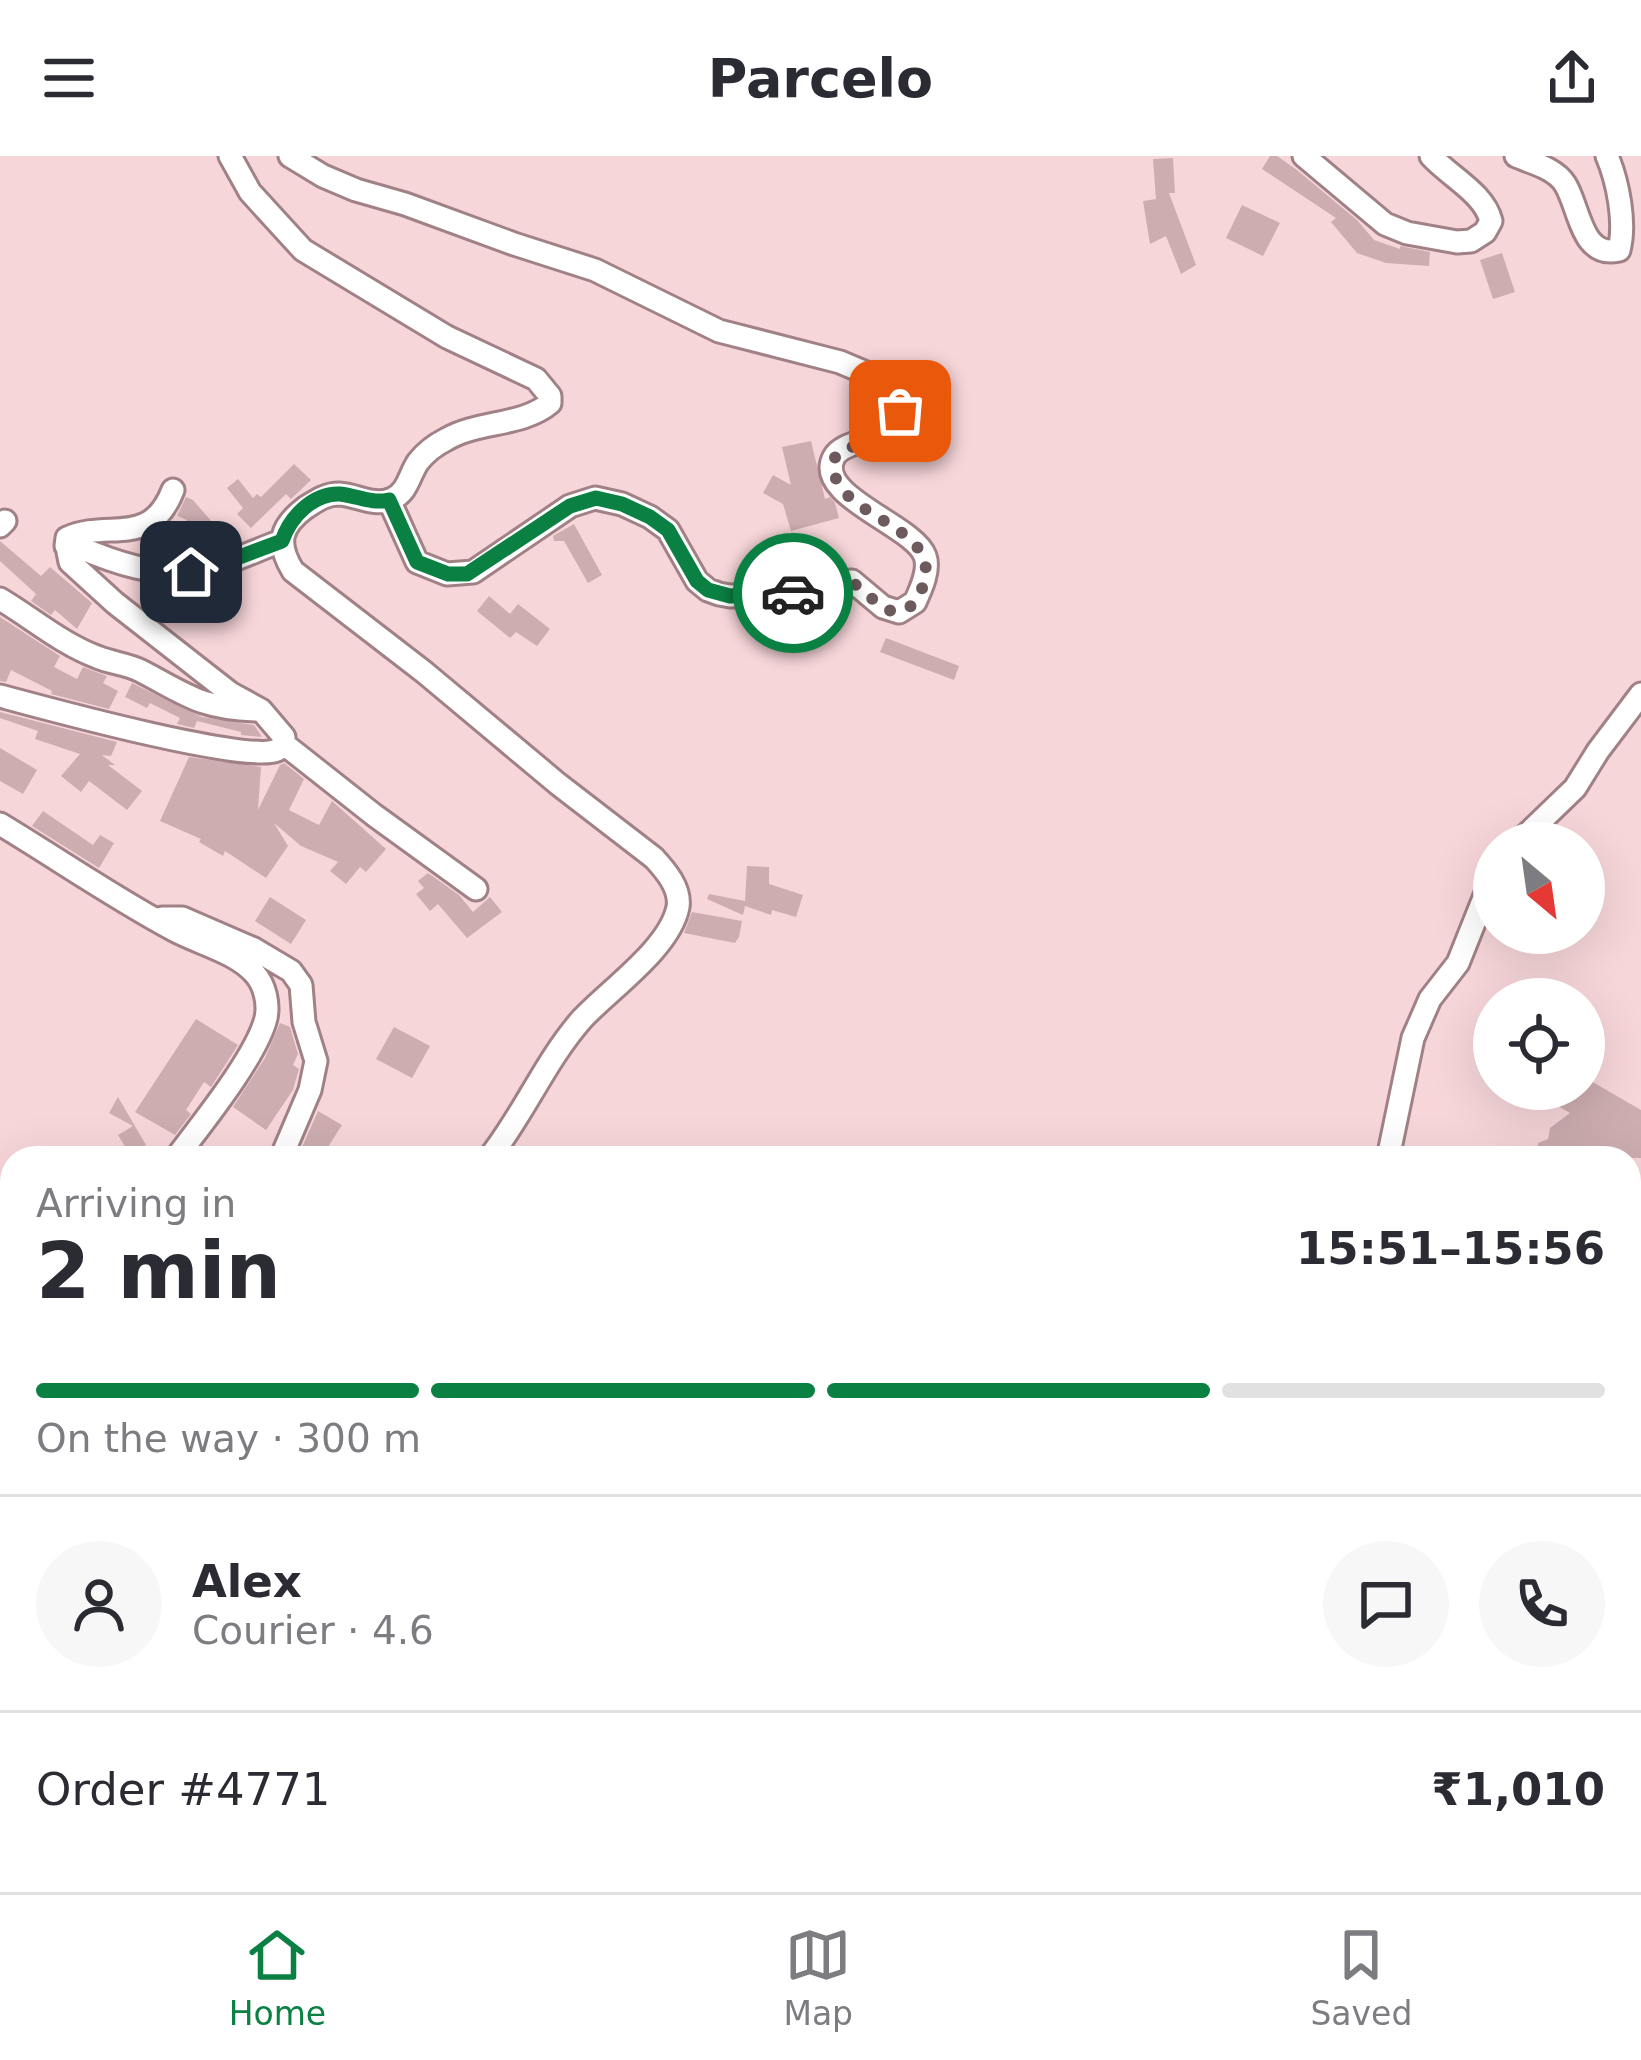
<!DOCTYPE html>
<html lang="en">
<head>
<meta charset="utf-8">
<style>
	body { margin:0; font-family:"DejaVu Sans",sans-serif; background:#f7f7f7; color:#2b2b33; height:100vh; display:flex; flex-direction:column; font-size:45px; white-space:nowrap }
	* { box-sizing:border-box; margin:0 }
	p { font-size:39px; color:#7c7c81 }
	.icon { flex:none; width:66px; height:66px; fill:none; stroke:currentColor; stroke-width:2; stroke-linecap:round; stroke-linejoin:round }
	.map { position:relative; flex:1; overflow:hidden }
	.sheet { position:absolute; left:0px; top:990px; width:1641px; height:747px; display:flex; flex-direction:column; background:#fff; border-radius:36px 36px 0 0; box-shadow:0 12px 48px #0002 }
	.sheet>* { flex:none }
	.needle { width:78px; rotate:151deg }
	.controls { position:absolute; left:1473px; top:666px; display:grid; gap:24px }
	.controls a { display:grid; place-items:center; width:132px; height:132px; border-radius:50%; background:#fff; box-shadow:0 12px 48px #0002; font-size:60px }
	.pin { position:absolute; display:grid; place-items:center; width:102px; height:102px; color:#fff; margin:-51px; border-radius:24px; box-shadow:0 6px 18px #0006 }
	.courier { position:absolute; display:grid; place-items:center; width:120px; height:120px; margin:-60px; border:9px solid #0b8043; border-radius:50%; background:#fff; color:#222; box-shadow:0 3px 15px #0007 }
	.headline em { font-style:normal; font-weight:700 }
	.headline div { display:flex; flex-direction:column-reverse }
	.headline { display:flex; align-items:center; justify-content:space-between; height:204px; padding:0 36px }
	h1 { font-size:78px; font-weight:700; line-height:90px }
	.bar { display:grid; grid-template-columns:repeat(4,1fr); gap:18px 12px; align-content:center; height:144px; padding:0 36px }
	.bar i { height:15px; border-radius:9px; background:#e1e1e2 }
	.bar .active { background:#0b8043 }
	.bar p { grid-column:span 4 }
	.line { display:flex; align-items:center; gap:30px; padding:0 36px; border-top:3px solid #e1e1e2 }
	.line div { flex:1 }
	.round { display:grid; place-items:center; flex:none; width:126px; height:126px; border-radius:63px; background:#f7f7f7 }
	header { display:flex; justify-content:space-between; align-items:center; height:156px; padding:0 36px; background:#fff; font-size:54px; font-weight:700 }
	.menu { display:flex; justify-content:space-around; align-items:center; height:168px; border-top:3px solid #e1e1e2; background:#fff; font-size:33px; color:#7c7c81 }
	.menu a { display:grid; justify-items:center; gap:6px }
	.menu .active { color:#0b8043 }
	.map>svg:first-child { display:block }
</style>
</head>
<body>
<header><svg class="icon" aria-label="menu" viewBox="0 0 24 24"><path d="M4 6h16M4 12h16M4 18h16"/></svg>Parcelo<svg class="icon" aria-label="share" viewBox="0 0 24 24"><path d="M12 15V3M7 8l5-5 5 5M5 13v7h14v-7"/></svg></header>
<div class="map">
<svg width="1641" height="1736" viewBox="0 0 1641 1736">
	<rect width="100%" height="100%" fill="#f7d6d9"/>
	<path fill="#cdadb0" d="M1270 0H1277L1297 14 1357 64 1374 84 1400 93V90L1430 96 1429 110 1386 107 1357 97 1331 66 1336 62 1262 13Z
		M1173 2 1175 37H1169L1196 109 1181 118 1166 80 1150 88 1143 45 1156 43 1153 3Z
		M1242 49 1280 67 1263 100 1226 82Z
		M1502 97 1515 136 1493 143 1480 104Z
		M811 285 825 343 830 341 835 347 839 362 791 375 783 348 763 337 773 319 791 329 782 291Z
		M294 308 311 324 291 343 286 338 251 372 237 358 243 352 227 332 238 323 253 342 257 338 261 341Z
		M186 341 193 344 232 389 209 396 195 381 172 400 160 387 187 364 177 360Z
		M574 368 602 419 588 427 564 385H554L553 380Z
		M0 385 41 420 50 411 92 447 77 473 55 454 51 459 31 445 36 438 0 405Z
		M489 440 510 458 518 448 550 473 537 490 516 476 510 482 477 455Z
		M0 461 60 500 54 511 77 523 83 511 107 520 103 527 118 535 109 553 51 538 52 535 11 514 6 526 0 525Z
		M886 482 959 510 954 524 880 496Z
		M132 527 202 561 254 569 262 581 241 579V576L197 565 194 572 177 568 180 562 150 547 147 552 125 541Z
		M0 556 117 586 111 600 102 599 115 609H108L142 635 127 654 89 625 81 636 61 620 80 598 35 583 38 575 0 562Z
		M0 592 37 614 23 638 0 625Z
		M189 601 261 611 258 654 280 609 284 607 304 623 289 654 319 669 332 645 386 693 366 716 360 711 346 728 330 715 338 706 301 690 274 667 288 690 266 722 225 695 223 700 199 686 201 683 160 665Z
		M43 655 93 689 100 679 114 687 99 712 32 670Z
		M747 710 769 711V728L803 739 796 761 772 754 771 759 745 750 743 759 707 743 709 738 745 745Z
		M428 717 459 739 473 756 490 741 502 756 467 782 438 748 430 755 416 738 424 732 418 725Z
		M270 741 306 764 291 788 255 765Z
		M692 756 742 765 739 781 735 787 684 777Z
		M196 863 238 889 211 931 204 926 186 954 191 958 175 979 135 956Z
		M280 867 290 871 298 898 293 909 299 913 293 934 266 974 233 951 265 902Z
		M394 871 430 890 412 922 376 903Z
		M1584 921 1641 954V1002H1546L1537 996 1538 987 1548 983 1550 972 1570 957 1558 950 1568 933H1584Z
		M118 941 146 989 130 999 118 979 133 970 109 957Z
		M318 955 342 969 321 1002H306L299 998Z"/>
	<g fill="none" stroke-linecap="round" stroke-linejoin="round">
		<defs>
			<path id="minor" d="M230 0 250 36 303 94 447 181 536 223 550 240V247C523 270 478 265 447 283 437 288 425 297 418 306 409 319 408 336 392 343 373 351 358 339 339 338 325 338 316 345 305 352 280 371 276 387 293 415L424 516 558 628 654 702C665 714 681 732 678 751 670 792 610 833 582 863 545 905 524 958 489 1002
				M290 0 323 20 356 34 405 48 514 88 595 114 719 175 840 206 866 217 888 235 900 255 899 265C883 285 843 284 834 301 813 340 914 369 925 400 930 414 921 433 915 446L899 456 883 451 852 425 832 426 790 438 730 440 719 438 708 434 697 425 668 374 650 361 622 348 595 342 570 350 473 416 447 418 417 406 389 344
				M1304 0 1385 68 1407 77 1457 86 1471 85 1485 76 1491 65C1484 37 1450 21 1431 0
				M1516 0C1532 7 1555 12 1565 28 1580 52 1581 103 1619 94 1626 67 1618 26 1607 0
				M0 370 5 365
				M66 390 67 382C109 363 150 393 173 334
				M0 443C32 462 62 488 97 501 111 507 128 508 141 515 187 539 200 552 255 554
				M0 540C41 551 248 608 277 594 280 593 281 590 284 588V581L261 554 230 537 115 447 70 406 68 396 76 390C113 406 158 422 199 414 228 409 255 394 282 385
				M284 588 374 659 476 733
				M0 668C58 703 114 742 174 774 200 788 236 796 255 818 265 829 269 848 266 862 257 900 200 970 176 1002
				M1518 687 1575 632 1598 595 1641 538
				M162 762H182L254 793 291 815 301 829 304 866 316 905 310 934 281 1002
				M1388 1002 1413 882 1430 843 1458 807 1494 717
				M1629 1157 1641 1149
				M0 1159 12 1137
				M0 1274 12 1254
				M1629 1299 1641 1291
				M1629 1448 1641 1441
				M1629 1613 1641 1593
				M1380 1725 1399 1736
				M721 1736 725 1725"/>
		</defs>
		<use href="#minor" stroke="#a08286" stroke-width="27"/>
		<use href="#minor" stroke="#fff" stroke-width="21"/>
	</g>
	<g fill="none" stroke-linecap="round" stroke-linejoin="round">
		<path stroke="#6d5a5c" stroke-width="12" stroke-dasharray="0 21.6" d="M793 437 845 425C865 428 873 451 892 455 902 457 911 452 916 444 965 364 814 365 836 298L893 273 899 265 900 255"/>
		<path stroke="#0b8043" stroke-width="15" d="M191 416 213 411 282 385C290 361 313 337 340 338 358 340 371 348 389 344L417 406 448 418H467L570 350 596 342 622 348 650 361 668 374 697 425 708 434 730 440 793 437"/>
	</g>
</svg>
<div class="controls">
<a><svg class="needle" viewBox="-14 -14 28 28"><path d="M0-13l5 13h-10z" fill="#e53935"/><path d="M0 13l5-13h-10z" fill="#7c7c81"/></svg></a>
<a><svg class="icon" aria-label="locate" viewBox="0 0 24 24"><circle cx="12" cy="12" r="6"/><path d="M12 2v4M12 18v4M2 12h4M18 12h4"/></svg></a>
</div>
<div class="pin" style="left:900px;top:255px;background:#ea580c"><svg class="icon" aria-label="bag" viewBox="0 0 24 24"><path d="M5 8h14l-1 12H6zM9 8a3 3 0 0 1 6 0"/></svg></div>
<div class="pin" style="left:191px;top:416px;background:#1f2937"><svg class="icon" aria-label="home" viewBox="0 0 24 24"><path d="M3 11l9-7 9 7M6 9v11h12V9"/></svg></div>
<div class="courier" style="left:793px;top:437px"><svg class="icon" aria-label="car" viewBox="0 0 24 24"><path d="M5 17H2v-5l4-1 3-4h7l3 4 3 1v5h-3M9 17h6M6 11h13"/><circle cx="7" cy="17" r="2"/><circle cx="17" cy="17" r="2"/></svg></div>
<section class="sheet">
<div class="headline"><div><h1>2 min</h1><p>Arriving in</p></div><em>15:51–15:56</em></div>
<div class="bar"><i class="active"></i><i class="active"></i><i class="active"></i><i></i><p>On the way · 300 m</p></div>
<div class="line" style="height:216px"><a class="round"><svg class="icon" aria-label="person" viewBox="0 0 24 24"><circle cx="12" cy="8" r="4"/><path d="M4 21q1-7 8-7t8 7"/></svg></a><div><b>Alex</b><p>Courier · 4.6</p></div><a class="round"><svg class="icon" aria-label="chat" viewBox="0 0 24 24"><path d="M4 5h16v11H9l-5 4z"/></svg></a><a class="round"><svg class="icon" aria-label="phone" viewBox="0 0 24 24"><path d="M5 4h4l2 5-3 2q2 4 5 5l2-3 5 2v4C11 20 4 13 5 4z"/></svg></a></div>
<div class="line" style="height:156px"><div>Order #4771</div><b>₹1,010</b></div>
</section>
</div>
<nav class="menu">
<a class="active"><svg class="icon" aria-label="home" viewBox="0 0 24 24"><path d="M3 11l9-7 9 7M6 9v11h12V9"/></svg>Home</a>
<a><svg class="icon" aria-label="map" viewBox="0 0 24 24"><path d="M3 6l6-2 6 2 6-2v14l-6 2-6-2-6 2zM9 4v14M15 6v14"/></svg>Map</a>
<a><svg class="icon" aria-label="saved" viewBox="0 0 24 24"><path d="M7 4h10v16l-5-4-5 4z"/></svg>Saved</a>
</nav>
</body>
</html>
